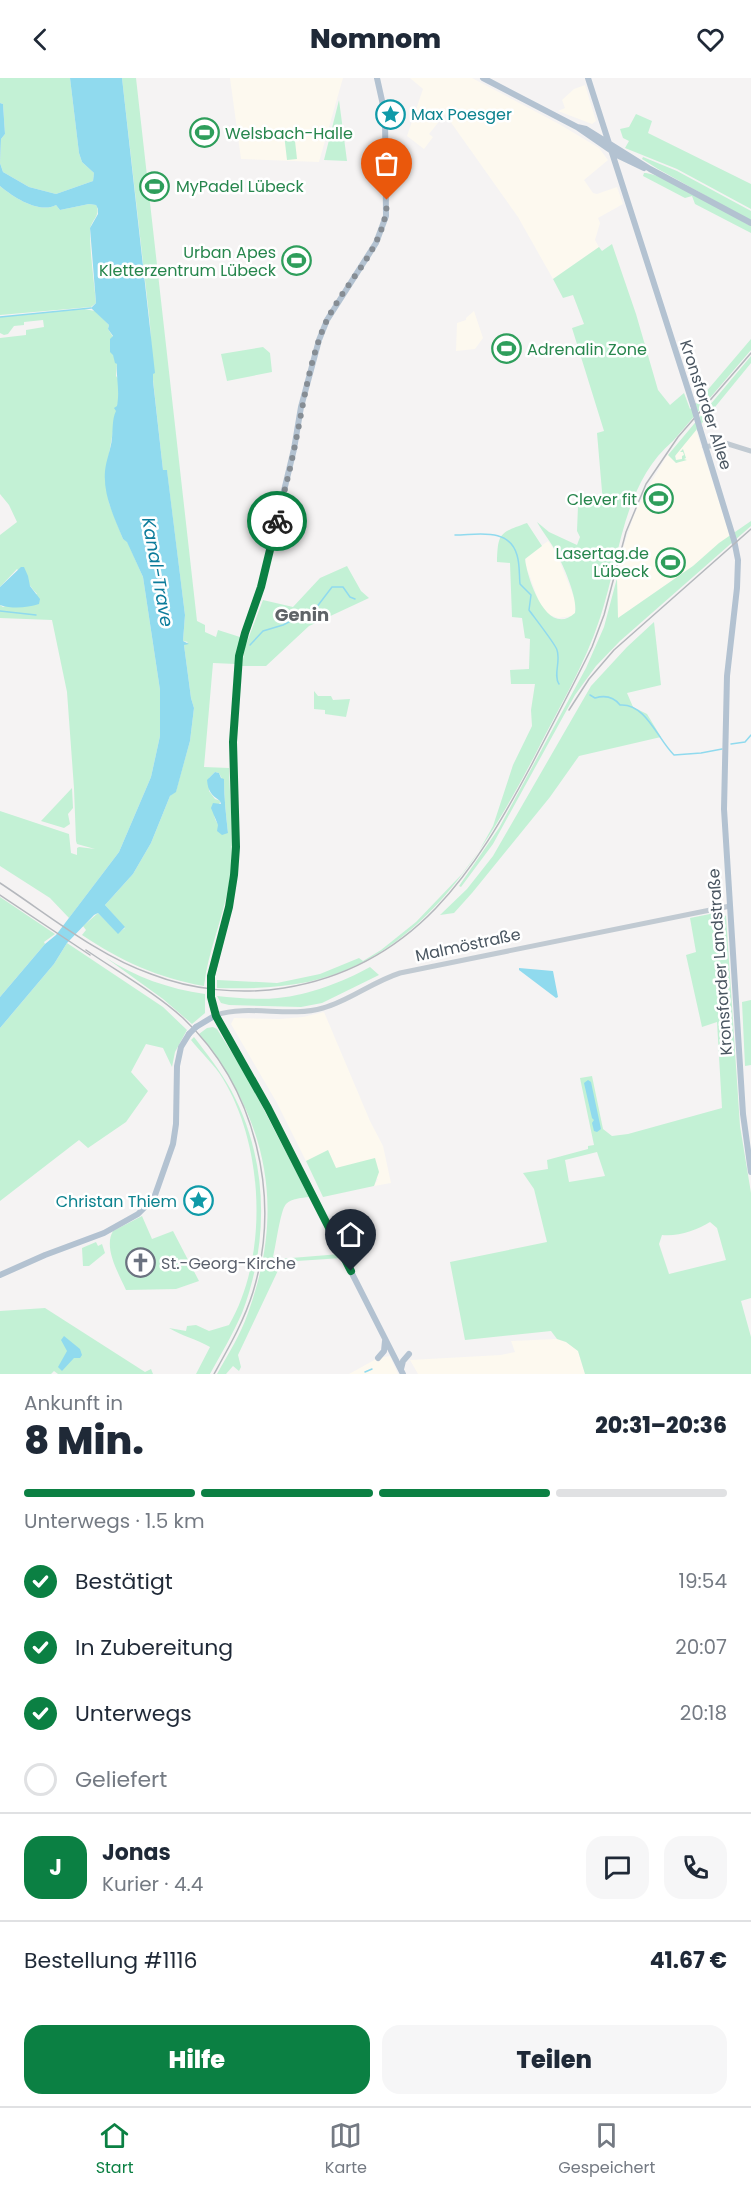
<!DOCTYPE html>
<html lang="de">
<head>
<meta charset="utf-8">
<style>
	body { margin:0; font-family:Poppins,sans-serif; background:#f6f6f7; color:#1f2937; height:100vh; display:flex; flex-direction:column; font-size:22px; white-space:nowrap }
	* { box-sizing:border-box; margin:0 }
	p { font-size:20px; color:#747a83 }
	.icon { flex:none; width:33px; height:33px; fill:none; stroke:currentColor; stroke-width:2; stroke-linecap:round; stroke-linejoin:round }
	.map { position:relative; height:1296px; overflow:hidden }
	.panel { display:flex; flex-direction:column; background:#fff; flex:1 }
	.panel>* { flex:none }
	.pin { position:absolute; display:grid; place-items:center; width:51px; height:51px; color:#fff; margin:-62px -26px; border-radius:50% 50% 50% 0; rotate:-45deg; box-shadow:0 0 6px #0007 }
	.pin .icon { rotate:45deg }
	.courier { position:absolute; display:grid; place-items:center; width:60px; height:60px; margin:-30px; border:4px solid #0b8043; border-radius:50%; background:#fff; color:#222; box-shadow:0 2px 8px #0007 }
	.head em { font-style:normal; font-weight:800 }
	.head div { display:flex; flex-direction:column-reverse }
	.head { display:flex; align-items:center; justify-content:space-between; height:102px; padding:0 24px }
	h1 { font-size:39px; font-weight:800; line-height:45px }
	.bar { display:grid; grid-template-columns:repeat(4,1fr); gap:9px 6px; align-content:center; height:72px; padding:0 24px }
	.bar i { height:8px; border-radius:4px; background:#e0e1e3 }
	.bar .on { background:#0b8043 }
	.bar p { grid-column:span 4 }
	.line { display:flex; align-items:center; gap:15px; padding:0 24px; border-top:2px solid #e0e1e3 }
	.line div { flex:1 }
	.round { display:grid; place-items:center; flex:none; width:63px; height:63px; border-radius:18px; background:#f6f6f7 }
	ol { padding:0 24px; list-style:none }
	li { display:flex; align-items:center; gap:18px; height:66px }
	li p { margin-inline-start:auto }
	li .icon { padding:6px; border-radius:50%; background:#0b8043; color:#fff; stroke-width:4 }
	li:last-child { color:#747a83 }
	li i { width:33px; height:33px; border:3px solid #e0e1e3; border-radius:50% }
	.button { display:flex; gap:12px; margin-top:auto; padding:12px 24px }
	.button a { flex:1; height:69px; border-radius:18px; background:#0b8043; color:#fff; font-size:24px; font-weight:800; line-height:69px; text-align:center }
	.button a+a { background:#f6f6f7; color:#1f2937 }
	header { display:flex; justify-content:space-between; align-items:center; height:78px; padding:0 24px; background:#fff; font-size:27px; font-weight:800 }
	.tabs { display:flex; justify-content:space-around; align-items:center; height:84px; border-top:2px solid #e0e1e3; background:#fff; font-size:16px; color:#747a83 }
	.tabs a { display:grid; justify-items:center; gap:3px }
	.tabs .on { color:#0b8043 }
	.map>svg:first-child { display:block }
</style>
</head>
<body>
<header><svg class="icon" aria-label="back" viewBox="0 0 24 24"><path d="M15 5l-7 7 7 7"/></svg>Nomnom<svg class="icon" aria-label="heart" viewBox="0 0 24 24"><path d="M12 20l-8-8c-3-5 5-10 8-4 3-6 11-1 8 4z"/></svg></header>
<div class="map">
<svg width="751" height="1296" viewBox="0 0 751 1296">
	<rect width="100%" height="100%" fill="#f5f3f3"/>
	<path fill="#fdf9ef" d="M230 0H343L319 84 241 81Z
		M410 0H472L559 46 599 70 608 82 584 102 593 115 597 116 617 109 623 126 598 140 600 145 595 162 599 169 553 201 518 139 445 36 429 56 433 59 424 71 407 58 423 11Z
		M585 7 596 43 592 46 558 33 565 30 562 22 574 11Z
		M474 233 483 260 475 271 456 273 457 245 466 242V240Z
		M696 352 730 458 693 488 618 540 617 500 623 470 634 437 647 411 668 376 676 385 682 381 676 382V376Z
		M548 463 556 474 575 522V535L572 538 558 540 547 536 541 529 525 485 527 478Z
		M324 934 370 1043 383 1068 391 1105 374 1108 378 1101 336 1090 328 1072 306 1083 277 1025 231 946 234 940 280 941 303 939Z
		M557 1261 566 1264 578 1273 585 1296H418L410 1282 501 1277 515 1274 511 1263Z
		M390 1278 398 1296H349L378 1280Z"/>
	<path fill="#c3f1d5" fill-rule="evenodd" d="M0 0H70L79 75 82 84 94 95 93 103 56 116 29 109 3 94 0 85 1 61 5 56 3 26 0 25Z
		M122 0H136L197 543 205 547V554L216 559 218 552 240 559 236 586 213 585 204 689 229 690C230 728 235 768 229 805 223 841 208 873 204 908 158 900 121 883 82 857L86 852 83 848 98 835 118 855 125 850 105 827 133 796 151 765 170 718 176 713 190 663 194 630 191 620 184 567 188 564 183 563 185 537 167 393 163 392 153 302 150 246ZM215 694 219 695 222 701H224C224 720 226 737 228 755 212 742 211 738 221 723L215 721 209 713V700Z
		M339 22 347 83 324 82Z
		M636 36 652 43 648 55 751 106V131L677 91 625 70 629 63 623 60 620 51 629 49Z
		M294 54 297 81 287 82 284 56Z
		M643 79 677 93 751 133V143L658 91 642 81Z
		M644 95C664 95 729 136 751 148V155L695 126 692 118 685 120 643 98Z
		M0 108C13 119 39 136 56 127L60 132 89 126 96 127C102 137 90 143 90 153 90 177 94 202 96 225L91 229 0 237Z
		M612 166 636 236 658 312 670 327 684 315 690 331 705 318V315L751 261V272L673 363C622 406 620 481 600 540 585 587 558 631 536 675 485 772 423 879 308 904 278 910 248 911 217 910V902L277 905 320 896 359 880 363 883 381 872 416 844 462 796 479 773 493 748 513 687 532 648 531 632 535 606H511L510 592 529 591 530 561 525 560 522 540 512 539 510 485 497 484C498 455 499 455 527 445L542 468 525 481C527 500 547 561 575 535 578 521 564 489 557 476 552 465 543 455 537 444L549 454 577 467 580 459 577 453 578 428 603 425 597 355 604 353 572 250 584 246 573 217 563 220 553 201 599 169 602 173Z
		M84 231 95 233 109 247 108 251 113 259V276L117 286 116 298 119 302 120 313 105 399 109 425 123 461 127 463 143 499 160 612V658L151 699 119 774 69 840 50 820 0 788V733L69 756 71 775 77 777V770L79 769 95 771 77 766 76 763 74 710 67 614 52 542 0 540V527L3 529 37 516C29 508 25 499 17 491L0 509V457L17 444 9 427 0 416V260L26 257V252L44 249 43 242 24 244V247L14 248 8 256 4 257 0 255V239Z
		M263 269 270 275 272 294 227 303 221 276Z
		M751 278V285L675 378 676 382 682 381V378L684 377 683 374H680L683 371 686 380 684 381 687 382 676 385 668 377Z
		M751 443V448L620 563 596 588 575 617 493 766 461 809 459 808 499 750 586 590 604 549 617 500 618 540 693 488 719 465Z
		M347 488 361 513 369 520 309 548 266 588H242L245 569 263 522 293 529 320 500Z
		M654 544 661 607 627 615 633 629 647 636 661 659 579 678 550 719 472 815 454 835 440 837 467 811 493 778 591 608 627 569Z
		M314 613 318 618H331L333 622 350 621 346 639 325 636V632L314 631Z
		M72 710 73 730 68 736 70 746 64 750 41 743Z
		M0 819 55 856 44 864 45 866 0 919Z
		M720 834 726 838 740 1048 751 1115V1220L741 1223 751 1259V1296H585L578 1273 566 1264 557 1261 551 1253 465 1262 450 1184 547 1164 534 1111 523 1095 548 1091 547 1082 588 1071V1068L594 1067 580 1000 592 998 603 1051 612 1058 628 1056 722 1030 717 944 702 949 686 877 696 874 690 840ZM597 1074 605 1098 569 1104 565 1082ZM710 1144 717 1150 726 1182 669 1196 659 1166 662 1157C677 1159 698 1152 710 1144Z
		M67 865 163 929 187 952 175 974 172 989 163 970 146 966 131 994 148 1013 126 1044 88 1070 79 1062 0 1123V950L54 886Z
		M105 879C135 899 169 911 205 916V935L192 946 163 921Z
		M370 889 379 897 322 925 301 929 229 927 221 925 217 918C237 920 258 922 278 920 309 917 343 904 370 889Z
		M751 922V987L745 988 742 924Z
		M213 949 217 951 247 999 309 1119C302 1120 292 1120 286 1126 280 1133 276 1168 273 1179L279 1181 340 1176 342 1180 282 1184 238 1277 241 1289 239 1293 233 1288 226 1296H217C228 1276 241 1256 248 1235 286 1130 268 1042 199 956L207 950Z
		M194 959C207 976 220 992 231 1012 268 1081 270 1162 242 1235 233 1256 221 1276 210 1296H196L210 1269C196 1261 182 1258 169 1250L186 1253 187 1248 196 1247 209 1253 229 1247C269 1178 264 1068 223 1001 215 987 201 975 191 962Z
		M328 1072 336 1090 375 1080 379 1094 374 1108 323 1119 306 1083Z
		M142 1138 152 1161 173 1153 199 1203 176 1211 126 1212C119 1196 103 1170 113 1153Z
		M96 1164 98 1168 102 1166 105 1175 89 1188H83L82 1170Z
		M45 1230 145 1294 151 1291 153 1296H58L54 1293 51 1296H0V1233Z"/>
	<path fill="#90daee" d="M70 0H122L155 295 153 296V303L163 392H167L185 537 183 563 189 566 184 567 191 620 194 630 190 663 176 714 170 718 151 765 133 796 105 827 125 849 118 856 98 835 94 837 67 865 54 886 0 950V919L45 866 56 857 119 774 151 699 160 658V612L143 499 127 464 123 461C114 439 103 417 105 393 106 382 111 371 112 360 113 351 112 341 116 333L114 330 117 328C120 312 116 301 117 286L115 285 113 277 110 274V261L113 258 108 251 109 247 91 230 96 225 90 150 98 136V131L96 127 89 126 60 132 56 127C39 136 13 119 0 108V25L3 26 5 56 1 61 0 85 3 94 29 109 56 116 93 103 94 95 82 84 79 75Z
		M21 489H24L28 498 30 508 40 521 39 526C27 530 12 531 0 527V509Z
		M215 694 219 695 221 700 224 701C224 720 226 737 228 755L222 757 217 753 218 747 211 730 213 725 221 726 220 723C212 717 208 714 207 702Z
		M519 890 553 893 558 919 556 920 519 892Z
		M588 1002 591 1004 601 1051 597 1054 594 1053 592 1045 594 1042 592 1040 584 1005Z
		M64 1258 80 1271 82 1277 80 1280H74L62 1293 58 1289 67 1273 61 1262Z"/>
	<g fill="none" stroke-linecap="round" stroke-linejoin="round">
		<path stroke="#90daee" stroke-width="1.5" d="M0 239 91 230
			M455 457C478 457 509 449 517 477 520 487 519 496 520 506L531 517 529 532C534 539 556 567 557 572 561 583 553 597 559 606
			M0 533 36 537
			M250 567 263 553 283 547 316 530 332 509H343L350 519 355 521
			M590 617 595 620C605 617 613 618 620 627 646 625 658 662 674 677L701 675 722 671
			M731 666 745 664 751 657
			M365 1294 372 1291"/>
		<path stroke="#c1cad2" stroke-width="5" d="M705 369 725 365 751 373
			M216 937C249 926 289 940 323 930 349 923 372 904 400 895L730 828"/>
		<path stroke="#b3c2d1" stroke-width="6" d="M483 0 577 49 619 78 644 90
			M588 0 693 327
			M577 49 586 51 650 91 751 145
			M700 351 734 462 738 482 737 510 727 598 724 731 743 1036 751 1094
			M210 905 229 829 234 797 236 769 233 664 239 578 242 563 261 509 294 371 301 329 319 262 327 242 376 165 386 138 385 36 377 0
			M211 919 216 937 268 1030 403 1296
			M196 949 216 937
			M0 1197 45 1177 104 1155 138 1136 154 1120 173 1066 176 1046 177 988 181 969 189 956
			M378 1280 384 1273 385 1263
			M401 1291 403 1283 409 1276"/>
		<path stroke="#b5b8bd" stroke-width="1.5" d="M569 632 589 601 614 572 751 451
			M0 805C46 835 98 878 151 896 192 912 240 917 284 910 415 889 475 793 532 686 552 647 573 608 592 569L604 537 626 454 646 406 678 359 751 275
			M0 817 90 877
			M86 872C118 894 154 914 183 940 256 1009 282 1119 253 1214 244 1243 229 1269 214 1296"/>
		<path stroke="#b3c2d1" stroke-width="6" d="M693 327 700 351
			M210 905 211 919
			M189 956 196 949"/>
	</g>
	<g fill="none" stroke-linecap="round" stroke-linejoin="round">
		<path stroke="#868d94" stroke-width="6" stroke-dasharray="0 10.8" d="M277 443C283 418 290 393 295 367 303 329 308 289 323 251 341 206 386 173 387 122"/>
		<path stroke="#0b8043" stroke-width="8" d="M277 443 261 509 245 555 239 578 233 664 236 769 234 797 229 829 211 898V919L216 938 268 1030 351 1193"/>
	</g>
	<defs>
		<symbol id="sight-ring" viewBox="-11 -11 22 22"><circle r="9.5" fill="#fff" stroke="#0f9aa8" stroke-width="1.5"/><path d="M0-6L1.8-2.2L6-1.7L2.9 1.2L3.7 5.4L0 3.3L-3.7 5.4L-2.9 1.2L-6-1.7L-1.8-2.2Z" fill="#0f9aa8"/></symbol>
		<symbol id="stadium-ring" viewBox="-11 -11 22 22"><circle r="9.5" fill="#fff" stroke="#2e9e5b" stroke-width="1.5"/><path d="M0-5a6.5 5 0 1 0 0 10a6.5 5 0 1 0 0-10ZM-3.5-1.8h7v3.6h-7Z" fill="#2e9e5b"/></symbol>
		<symbol id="church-ring" viewBox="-11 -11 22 22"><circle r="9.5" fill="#fff" stroke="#6b7280" stroke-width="1.5"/><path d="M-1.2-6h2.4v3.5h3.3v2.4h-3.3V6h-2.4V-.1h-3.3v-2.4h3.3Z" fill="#6b7280"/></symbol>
	</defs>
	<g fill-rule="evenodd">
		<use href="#sight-ring" x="374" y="20" width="33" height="33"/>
		<use href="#stadium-ring" x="188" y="38" width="33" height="33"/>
		<use href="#stadium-ring" x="138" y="92" width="33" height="33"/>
		<use href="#stadium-ring" x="280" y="166" width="33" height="33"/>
		<use href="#stadium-ring" x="490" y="254" width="33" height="33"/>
		<use href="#stadium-ring" x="642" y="404" width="33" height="33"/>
		<use href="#stadium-ring" x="654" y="468" width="33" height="33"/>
		<use href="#sight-ring" x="182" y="1106" width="33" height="33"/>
		<use href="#church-ring" x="124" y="1168" width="33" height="33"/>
	</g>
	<g text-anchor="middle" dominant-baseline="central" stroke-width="5" stroke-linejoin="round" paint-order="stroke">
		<g font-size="16" fill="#0d838f" stroke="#fff" text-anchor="start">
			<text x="411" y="36">Max Poesger</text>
			<text x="177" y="1123" text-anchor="end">Christan Thiem</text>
		</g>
		<g font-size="16" fill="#27864d" stroke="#fff" text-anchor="start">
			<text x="225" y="55">Welsbach-Halle</text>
			<text x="176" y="108">MyPadel Lübeck</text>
			<text x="276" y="174" text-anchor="end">Urban Apes<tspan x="276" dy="18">Kletterzentrum Lübeck</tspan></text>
			<text x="527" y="271">Adrenalin Zone</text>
			<text x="637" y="421" text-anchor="end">Clever fit</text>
			<text x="649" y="475" text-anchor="end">Lasertag.de<tspan x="649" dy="18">Lübeck</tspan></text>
		</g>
		<g font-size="16" fill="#4a5661" stroke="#fff">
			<text transform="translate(706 327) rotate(72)">Kronsforder Allee</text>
			<text transform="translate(468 867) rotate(-12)">Malmöstraße</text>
			<text transform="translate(720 884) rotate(-94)">Kronsforder Landstraße</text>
		</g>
		<g font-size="16" fill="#5b616d" stroke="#fff" text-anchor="start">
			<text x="161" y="1185">St.-Georg-Kirche</text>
		</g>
		<g font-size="18" font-style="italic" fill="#0c7c9b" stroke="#fff">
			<text transform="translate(158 494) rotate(80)">Kanal-Trave</text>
		</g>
		<g font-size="18" font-weight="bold" fill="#5f6368" stroke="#fff">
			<text x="302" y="536">Genin</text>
		</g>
	</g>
</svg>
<div class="pin" style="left:387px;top:122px;background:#ea580c"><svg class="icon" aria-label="bag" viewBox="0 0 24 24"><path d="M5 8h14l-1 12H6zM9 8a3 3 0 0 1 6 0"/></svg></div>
<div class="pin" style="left:351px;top:1193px;background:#1f2937"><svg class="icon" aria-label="home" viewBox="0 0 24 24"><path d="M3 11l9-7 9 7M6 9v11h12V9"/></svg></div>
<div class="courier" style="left:277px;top:443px"><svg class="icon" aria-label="bike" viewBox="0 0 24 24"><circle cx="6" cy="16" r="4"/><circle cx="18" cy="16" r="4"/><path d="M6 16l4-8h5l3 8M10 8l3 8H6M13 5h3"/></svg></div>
</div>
<section class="panel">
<div class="head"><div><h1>8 Min.</h1><p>Ankunft in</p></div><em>20:31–20:36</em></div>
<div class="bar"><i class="on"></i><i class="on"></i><i class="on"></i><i></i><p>Unterwegs · 1.5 km</p></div>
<ol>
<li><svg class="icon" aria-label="check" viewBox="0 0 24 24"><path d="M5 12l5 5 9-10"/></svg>Bestätigt<p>19:54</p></li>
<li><svg class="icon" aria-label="check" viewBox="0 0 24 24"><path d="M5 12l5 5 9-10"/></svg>In Zubereitung<p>20:07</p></li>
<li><svg class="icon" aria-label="check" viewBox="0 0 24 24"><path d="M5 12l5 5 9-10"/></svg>Unterwegs<p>20:18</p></li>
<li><i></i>Geliefert</li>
</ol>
<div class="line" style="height:108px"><b class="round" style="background:#0b8043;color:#fff">J</b><div><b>Jonas</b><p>Kurier · 4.4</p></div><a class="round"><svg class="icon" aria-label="chat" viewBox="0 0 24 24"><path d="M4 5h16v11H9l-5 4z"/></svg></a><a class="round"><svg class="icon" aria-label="phone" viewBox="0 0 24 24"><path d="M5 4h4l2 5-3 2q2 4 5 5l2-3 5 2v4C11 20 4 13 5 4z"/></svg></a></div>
<div class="line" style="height:78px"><div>Bestellung #1116</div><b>41.67 €</b></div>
<div class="button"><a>Hilfe</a><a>Teilen</a></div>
</section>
<nav class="tabs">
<a class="on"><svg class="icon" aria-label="home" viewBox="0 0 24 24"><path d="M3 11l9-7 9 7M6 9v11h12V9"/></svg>Start</a>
<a><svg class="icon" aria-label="map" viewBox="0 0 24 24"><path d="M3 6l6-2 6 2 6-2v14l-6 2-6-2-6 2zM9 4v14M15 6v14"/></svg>Karte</a>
<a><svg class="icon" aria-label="saved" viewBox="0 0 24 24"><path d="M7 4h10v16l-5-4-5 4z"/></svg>Gespeichert</a>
</nav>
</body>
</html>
